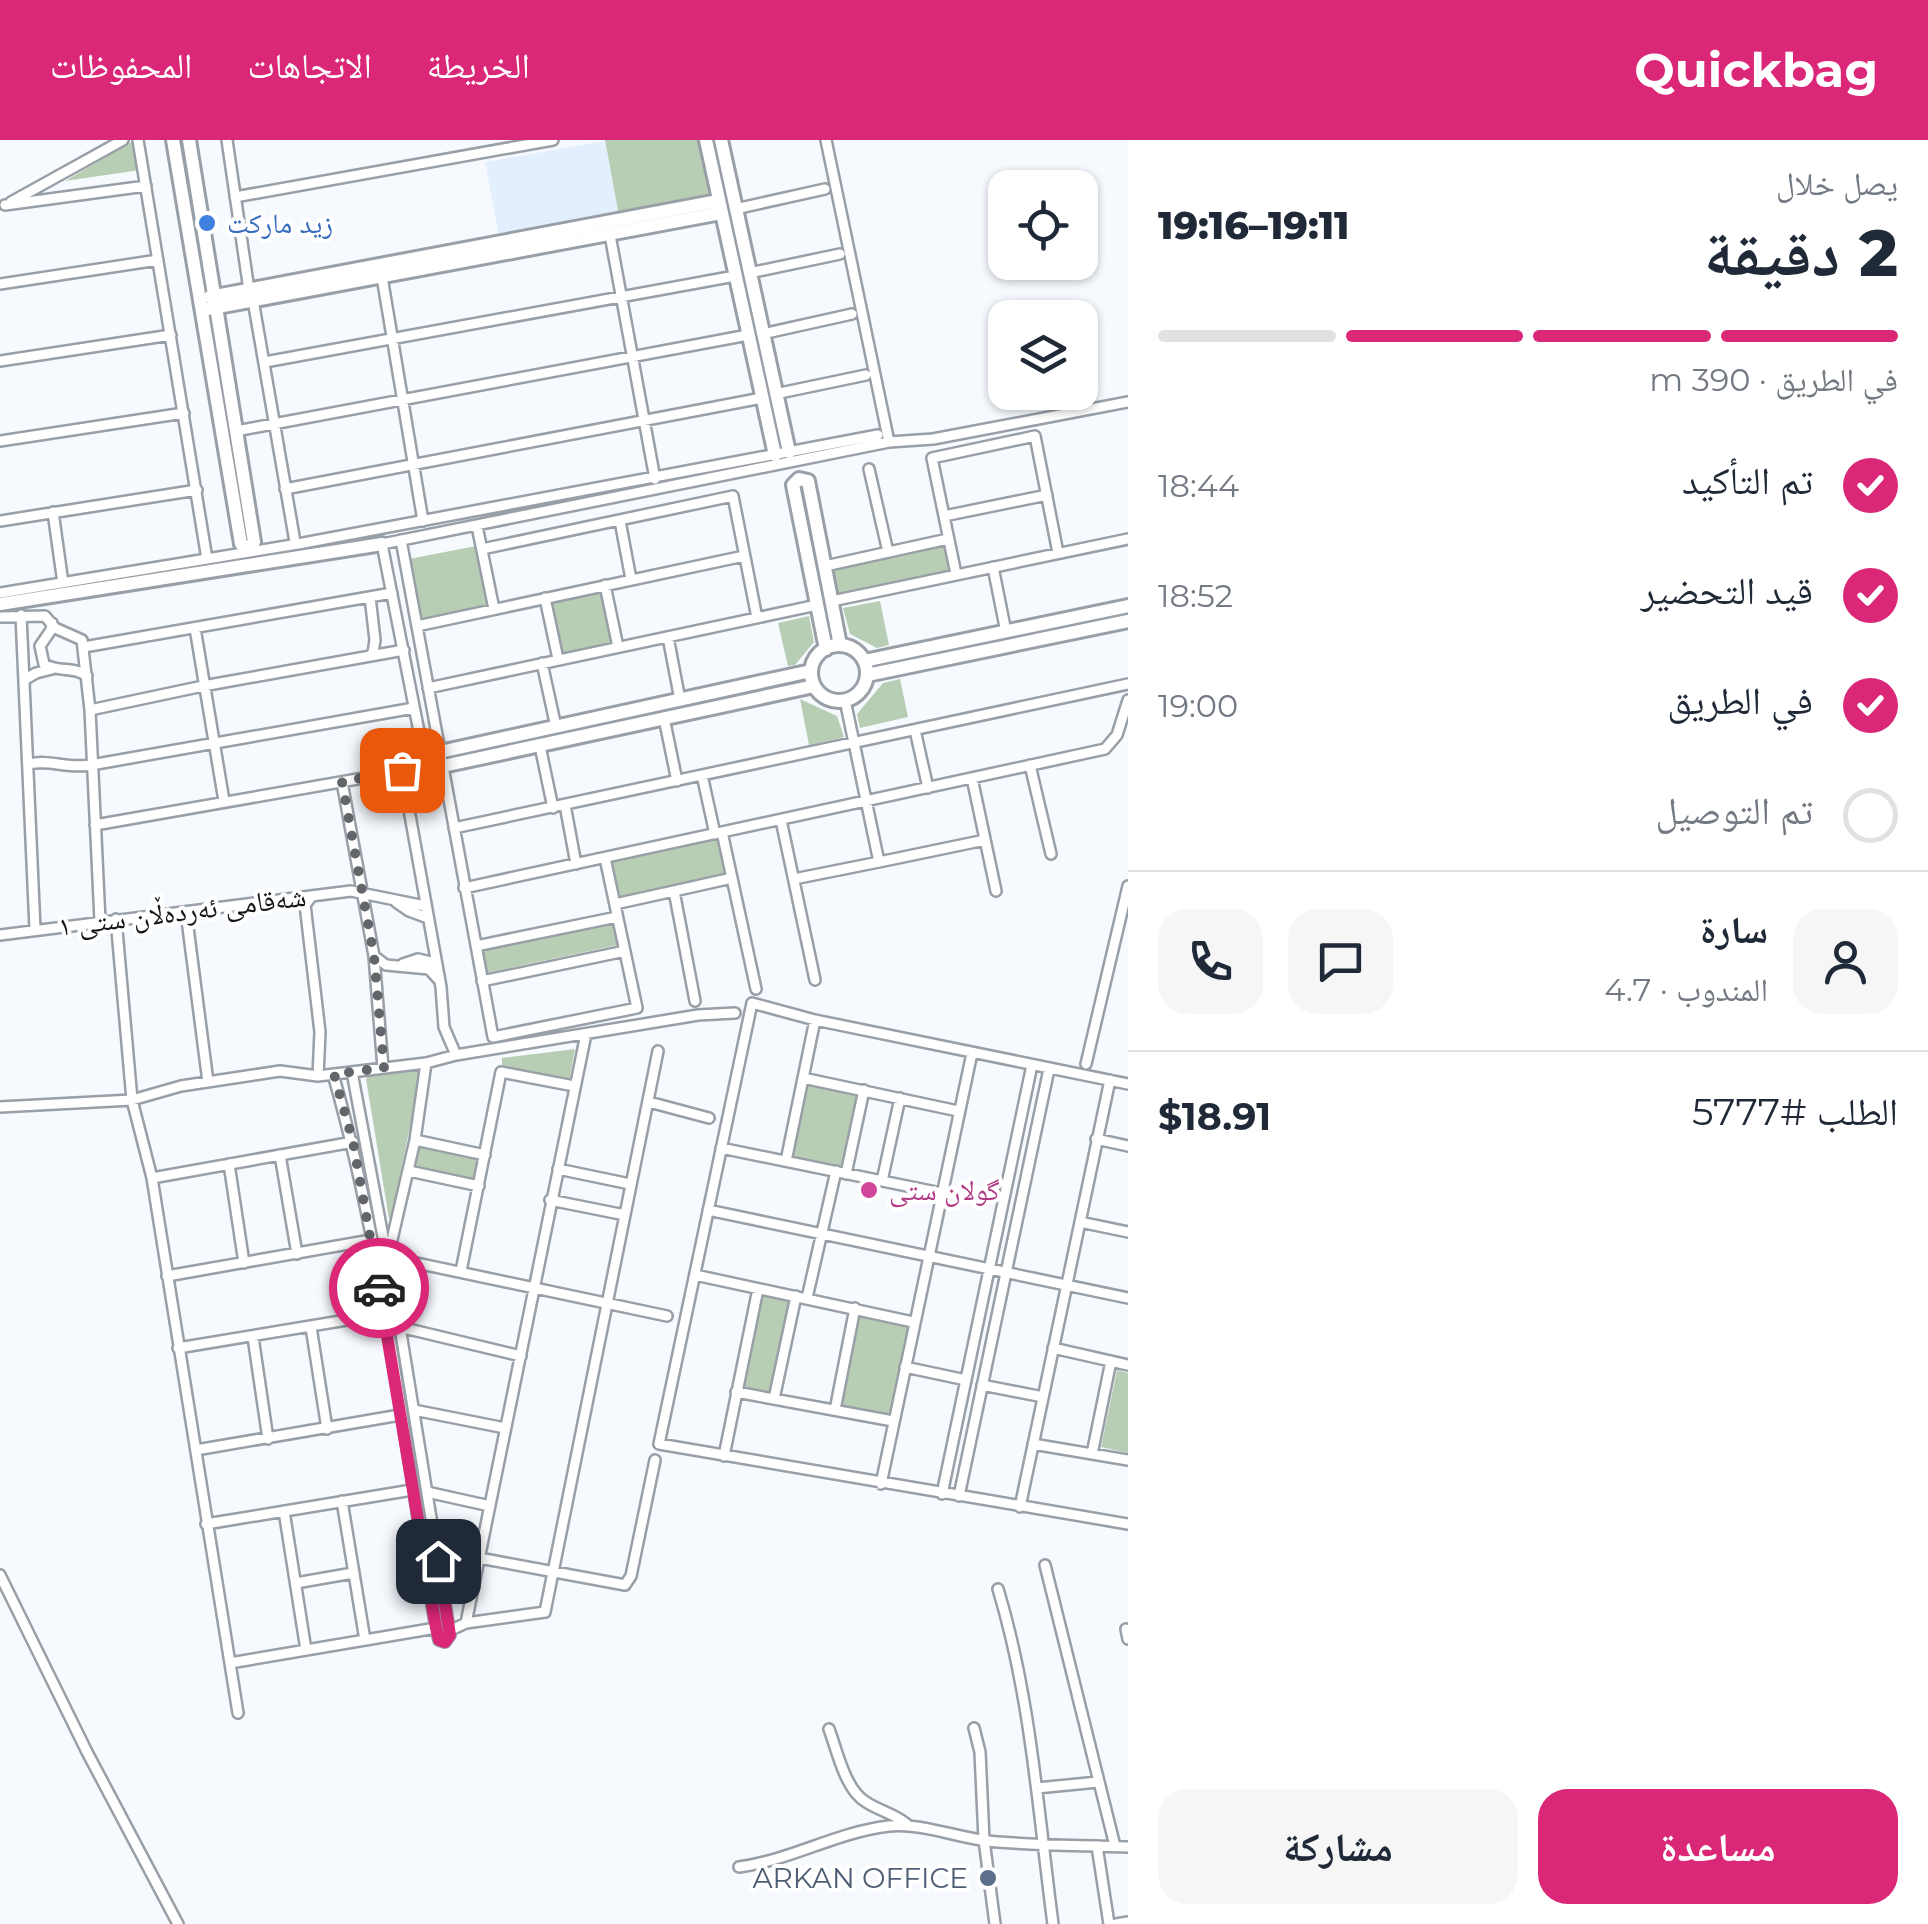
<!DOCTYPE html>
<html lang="ar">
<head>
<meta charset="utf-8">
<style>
	body { margin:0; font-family:Montserrat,"Noto Naskh Arabic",sans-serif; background:#f6f6f7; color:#1f2937; direction:rtl; height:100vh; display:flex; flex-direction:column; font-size:38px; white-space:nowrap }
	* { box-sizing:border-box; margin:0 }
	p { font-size:32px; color:#747a83 }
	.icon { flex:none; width:55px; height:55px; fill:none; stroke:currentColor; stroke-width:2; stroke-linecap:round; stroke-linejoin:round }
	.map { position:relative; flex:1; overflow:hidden; direction:ltr }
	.drawer { display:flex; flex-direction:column; background:#fff; width:800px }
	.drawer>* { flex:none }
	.buttons { position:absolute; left:988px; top:30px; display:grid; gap:20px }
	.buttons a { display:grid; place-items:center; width:110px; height:110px; border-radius:20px; background:#fff; box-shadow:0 2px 8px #0004; font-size:50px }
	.pin { position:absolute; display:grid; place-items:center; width:85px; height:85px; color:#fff; margin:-42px; border-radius:20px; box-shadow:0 5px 15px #0006 }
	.courier { position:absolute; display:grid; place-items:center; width:100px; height:100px; margin:-50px; border:8px solid #db2777; border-radius:50%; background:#fff; color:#222; box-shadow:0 2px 12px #0007 }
	.summary em { font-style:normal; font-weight:800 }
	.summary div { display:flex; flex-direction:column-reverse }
	.summary { display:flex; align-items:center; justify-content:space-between; height:170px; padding:0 30px }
	h1 { font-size:65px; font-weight:800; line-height:75px }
	.bar { display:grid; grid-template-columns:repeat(4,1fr); gap:15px 10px; align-content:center; height:120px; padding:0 30px }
	.bar i { height:12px; border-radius:8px; background:#e0e1e3 }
	.bar .active { background:#db2777 }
	.bar p { grid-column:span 4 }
	.line { display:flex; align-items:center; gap:25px; padding:0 30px; border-top:2px solid #e0e1e3 }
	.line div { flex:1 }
	.round { display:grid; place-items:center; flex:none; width:105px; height:105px; border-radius:30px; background:#f6f6f7 }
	ol { padding:0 30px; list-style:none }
	li { display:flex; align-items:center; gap:30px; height:110px }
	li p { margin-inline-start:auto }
	li .icon { padding:10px; border-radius:50%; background:#db2777; color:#fff; stroke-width:4 }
	li:last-child { color:#747a83 }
	li i { width:55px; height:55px; border:5px solid #e0e1e3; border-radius:50% }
	.action { display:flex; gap:20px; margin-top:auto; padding:20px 30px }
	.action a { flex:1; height:115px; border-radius:30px; background:#db2777; color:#fff; font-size:40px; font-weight:800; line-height:115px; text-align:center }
	.action a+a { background:#f6f6f7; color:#1f2937 }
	header { display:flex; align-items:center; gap:60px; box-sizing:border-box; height:140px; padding:0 50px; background:#db2777; color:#fff }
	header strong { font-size:48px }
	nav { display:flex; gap:55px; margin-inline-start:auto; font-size:35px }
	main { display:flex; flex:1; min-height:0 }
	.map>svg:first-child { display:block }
</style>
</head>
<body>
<header>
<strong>Quickbag</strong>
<nav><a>الخريطة</a><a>الاتجاهات</a><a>المحفوظات</a></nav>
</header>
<main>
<section class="drawer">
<div class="summary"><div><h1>2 دقيقة</h1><p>يصل خلال</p></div><em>19:11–19:16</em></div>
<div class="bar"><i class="active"></i><i class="active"></i><i class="active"></i><i></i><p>في الطريق · 390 m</p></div>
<ol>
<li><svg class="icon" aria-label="check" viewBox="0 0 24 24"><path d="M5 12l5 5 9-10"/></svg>تم التأكيد<p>18:44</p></li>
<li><svg class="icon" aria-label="check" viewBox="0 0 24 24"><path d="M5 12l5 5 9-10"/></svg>قيد التحضير<p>18:52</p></li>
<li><svg class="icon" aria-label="check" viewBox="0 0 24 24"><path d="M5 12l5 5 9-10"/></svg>في الطريق<p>19:00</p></li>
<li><i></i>تم التوصيل</li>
</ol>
<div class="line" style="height:180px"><a class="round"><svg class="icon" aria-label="person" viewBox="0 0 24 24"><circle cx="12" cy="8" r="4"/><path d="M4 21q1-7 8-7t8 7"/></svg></a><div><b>سارة</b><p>المندوب · 4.7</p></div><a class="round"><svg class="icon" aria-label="chat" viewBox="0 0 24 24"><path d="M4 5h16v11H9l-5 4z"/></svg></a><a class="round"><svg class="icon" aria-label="phone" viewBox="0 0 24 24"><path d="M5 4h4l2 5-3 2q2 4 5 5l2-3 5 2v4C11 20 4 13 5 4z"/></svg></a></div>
<div class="line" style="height:130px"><div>الطلب #5777</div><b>$18.91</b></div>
<div class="action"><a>مساعدة</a><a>مشاركة</a></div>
</section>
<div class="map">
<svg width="1128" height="1784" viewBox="0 0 1128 1784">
	<rect width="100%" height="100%" fill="#f6faff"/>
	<path fill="#e4effe" d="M605 1 619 75 499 97 485 22Z"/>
	<path fill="#b7ceb4" d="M135 0 140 30 65 41Z
		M605 0H700L711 57 619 76Z
		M943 404 949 431 836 455 832 428Z
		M476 406 487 465 421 479 409 419Z
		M601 451 612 503 561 513 550 462Z
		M880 461 889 505 877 508 850 494 843 468Z
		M809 476 814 502 795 525 788 526 778 483Z
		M900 539 908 577 860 588 857 574 883 543Z
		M800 559 837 576 844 597 809 605Z
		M719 698 727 734 620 758 612 721Z
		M613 781 618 805 486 833 481 809Z
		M575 909 569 941 502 928V918Z
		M423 923 391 1079H389L366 939 371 931Z
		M806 942 858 953 842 1027 790 1016Z
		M418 1006 479 1019 475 1041 413 1027Z
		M762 1153 791 1159 771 1255 742 1249Z
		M858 1175 909 1186 891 1277 840 1266Z
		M1117 1230 1128 1233V1313L1101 1307Z"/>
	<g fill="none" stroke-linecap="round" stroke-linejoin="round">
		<defs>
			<path id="street" d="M138 0 207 419 298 404
				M227 0 249 150
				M826 0 889 302
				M235 57 553 0
				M11 62 123 0
				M5 65 146 46
				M735 69 825 49
				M610 95 655 339
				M749 133 840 114
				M382 137 423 381
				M0 144 158 120
				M253 160 295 402 298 404 878 295
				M762 194 852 174
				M0 221 171 195
				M265 222 735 136
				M775 254 866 235
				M236 291 748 195
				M0 301 184 273
				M869 329 888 412
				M285 349 762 258
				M53 372 63 443
				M944 376 1047 355
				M0 381 197 350
				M620 381 631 439
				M477 386 494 469
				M401 400 493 897 637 868 605 718
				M482 409 733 356 757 478
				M825 426 948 399
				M993 427 1006 492
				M956 434 932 318 1035 296 1058 413
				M605 445 618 507
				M0 453 207 419
				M545 458 558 519
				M832 461 1128 399
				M21 475 35 789
				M0 477 45 476 55 488 82 500 90 570 100 781
				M52 483 51 490 40 506 44 524C59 533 74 526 87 536
				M417 486 744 416
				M195 488 224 661
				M668 497 680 560
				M84 507 392 453
				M369 516 373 513 375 500 370 457
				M542 523 556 587
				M24 540 36 533 52 529
				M428 548 817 465
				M90 570 203 546 404 510
				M664 578 677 641
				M915 590 928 648
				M540 606 553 668
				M29 624C49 619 68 629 91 625L414 568
				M1030 625 1051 714
				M702 635 715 694
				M972 638 996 751
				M342 642 374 816 383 928
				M565 665 576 724
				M781 680 815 840
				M95 685 426 627 382 404 889 302 933 299 1128 262
				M454 688 1128 544
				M722 692 756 849
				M879 722 985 700
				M794 739 879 722 845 560
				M464 748 1105 609 1117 595 1128 560
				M674 751 732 738
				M311 757 305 765 306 773 320 892 318 936
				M396 762 409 771 428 778
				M615 764 674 751 695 861
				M186 772 208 942
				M116 779 132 960 152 1038 238 1573
				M0 795 351 751 425 766
				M476 806 617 777
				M374 816 386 825 429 829 438 839
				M403 824 418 819 435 823
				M482 841 625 811
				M456 915 698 875 735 873
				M426 923 415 1000 388 1117 667 1176
				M1086 924 1128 746
				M333 934C384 1113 404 1305 436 1488L439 1500 445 1502 450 1495 400 1187 352 932
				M803 938 958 971
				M1128 944 815 880 752 863 659 1304 1128 1384
				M649 962 709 978
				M0 967 132 960 181 946 280 931 318 936 426 923 456 915 444 887 441 847 402 631
				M1096 999 1128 1006
				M415 1000 485 1015
				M721 1008 941 1053
				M280 1015 297 1114
				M786 1021 815 880
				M229 1024 244 1123
				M558 1029 630 1044
				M409 1031 479 1046
				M846 1034 864 950
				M152 1038 353 1002
				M882 1041 900 958
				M550 1060 625 1075
				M708 1070 1128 1158
				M1080 1082 1128 1092
				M461 1131 501 932 574 946
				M695 1135 913 1182
				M167 1136 371 1100
				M807 1158 836 1031
				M311 1187 327 1289
				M400 1187 521 1216
				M253 1197 268 1299
				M178 1208 383 1174
				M1053 1208 1128 1225
				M905 1227 966 1240
				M982 1245 1043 1257
				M736 1252 893 1281
				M774 1259 796 1156
				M414 1270 505 1288
				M835 1270 855 1168
				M1033 1304 1128 1320
				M196 1310 400 1275
				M1092 1314 1111 1221
				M724 1316 758 1149
				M881 1344 972 913
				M427 1352 490 1366
				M942 1354 1032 925
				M959 1356 1049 929
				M342 1361 365 1500
				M1020 1367 1110 940
				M284 1371 306 1510
				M206 1384 412 1350
				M479 1418 625 1445 631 1436 655 1320
				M1045 1425 1115 1706
				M0 1435 87 1612 178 1784
				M296 1443 353 1433
				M998 1449C1031 1558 1038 1671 1053 1784
				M466 1483 586 894
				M1126 1489 1128 1499
				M449 1491 466 1483 545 1472 658 911
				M230 1523 436 1488
				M974 1588 980 1612 984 1700 995 1784
				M829 1589C837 1610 845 1650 866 1662 881 1672 895 1673 909 1686
				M1037 1648 1098 1642
				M1097 1706 1109 1784
				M739 1727C791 1720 837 1692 889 1686 923 1683 954 1697 988 1701 1035 1706 1081 1705 1128 1707
				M1116 1784 1128 1782"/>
			<path id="secondary" d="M173 0 241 404 249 409 254 402 189 0
				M706 0 775 315
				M721 0 789 312
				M210 157 718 61
				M207 169 721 73
				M0 464 382 404
				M811 533a28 28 0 1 1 56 0a28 28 0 1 1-56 0Z
				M826 509 793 345 799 339 808 341 840 505
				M864 521 1128 466
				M867 535 1128 481
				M440 612 811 531
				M443 626 814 546"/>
		</defs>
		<use href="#street" stroke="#999fa7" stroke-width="14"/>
		<use href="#secondary" stroke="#999fa7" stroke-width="18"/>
		<use href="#street" stroke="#fff" stroke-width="9"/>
		<use href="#secondary" stroke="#fff" stroke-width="12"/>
	</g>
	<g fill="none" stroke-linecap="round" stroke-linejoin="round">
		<path stroke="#626569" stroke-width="10" stroke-dasharray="0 18" d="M379 1148 353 1002 334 934 384 928 374 816 342 642 402 630"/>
		<path stroke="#db2777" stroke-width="12" d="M379 1148 436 1488 439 1500 445 1502 450 1495 438 1421"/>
	</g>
	<circle fill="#3f7fe0" stroke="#fff" stroke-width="4" cx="207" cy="83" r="10"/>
	<circle fill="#d1479c" stroke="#fff" stroke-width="4" cx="869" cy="1050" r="10"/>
	<circle fill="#5c6f8a" stroke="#fff" stroke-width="4" cx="988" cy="1738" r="10"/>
	<g text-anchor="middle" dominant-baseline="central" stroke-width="8" stroke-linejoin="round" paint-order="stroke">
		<g font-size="28" fill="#366cbe" stroke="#fff" text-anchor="start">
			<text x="227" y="83">زيد ماركت</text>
		</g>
		<g font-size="28" fill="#131518" stroke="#fff">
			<text transform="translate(182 771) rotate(-7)">شەقامی ئەردەڵان ستی ١</text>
		</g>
		<g font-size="28" fill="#b23c85" stroke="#fff" text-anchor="start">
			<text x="889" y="1050">گولان ستی</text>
		</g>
		<g font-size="28" fill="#4e5e75" stroke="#fff" text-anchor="end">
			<text x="968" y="1738">ARKAN OFFICE</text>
		</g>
	</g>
</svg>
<div class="buttons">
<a><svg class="icon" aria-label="locate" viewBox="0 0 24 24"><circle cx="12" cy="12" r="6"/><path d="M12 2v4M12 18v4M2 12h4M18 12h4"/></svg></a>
<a><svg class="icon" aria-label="layers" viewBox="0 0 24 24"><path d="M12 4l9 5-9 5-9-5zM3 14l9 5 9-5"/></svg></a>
</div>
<div class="pin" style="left:402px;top:630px;background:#ea580c"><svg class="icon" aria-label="bag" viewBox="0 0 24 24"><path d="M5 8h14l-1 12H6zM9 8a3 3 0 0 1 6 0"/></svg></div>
<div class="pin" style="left:438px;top:1421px;background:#1f2937"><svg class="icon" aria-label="home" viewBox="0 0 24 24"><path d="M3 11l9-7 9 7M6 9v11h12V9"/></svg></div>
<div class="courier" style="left:379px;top:1148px"><svg class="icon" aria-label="car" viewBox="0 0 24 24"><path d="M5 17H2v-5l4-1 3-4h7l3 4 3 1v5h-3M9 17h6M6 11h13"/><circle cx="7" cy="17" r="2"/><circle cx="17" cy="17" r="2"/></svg></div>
</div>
</main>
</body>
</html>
